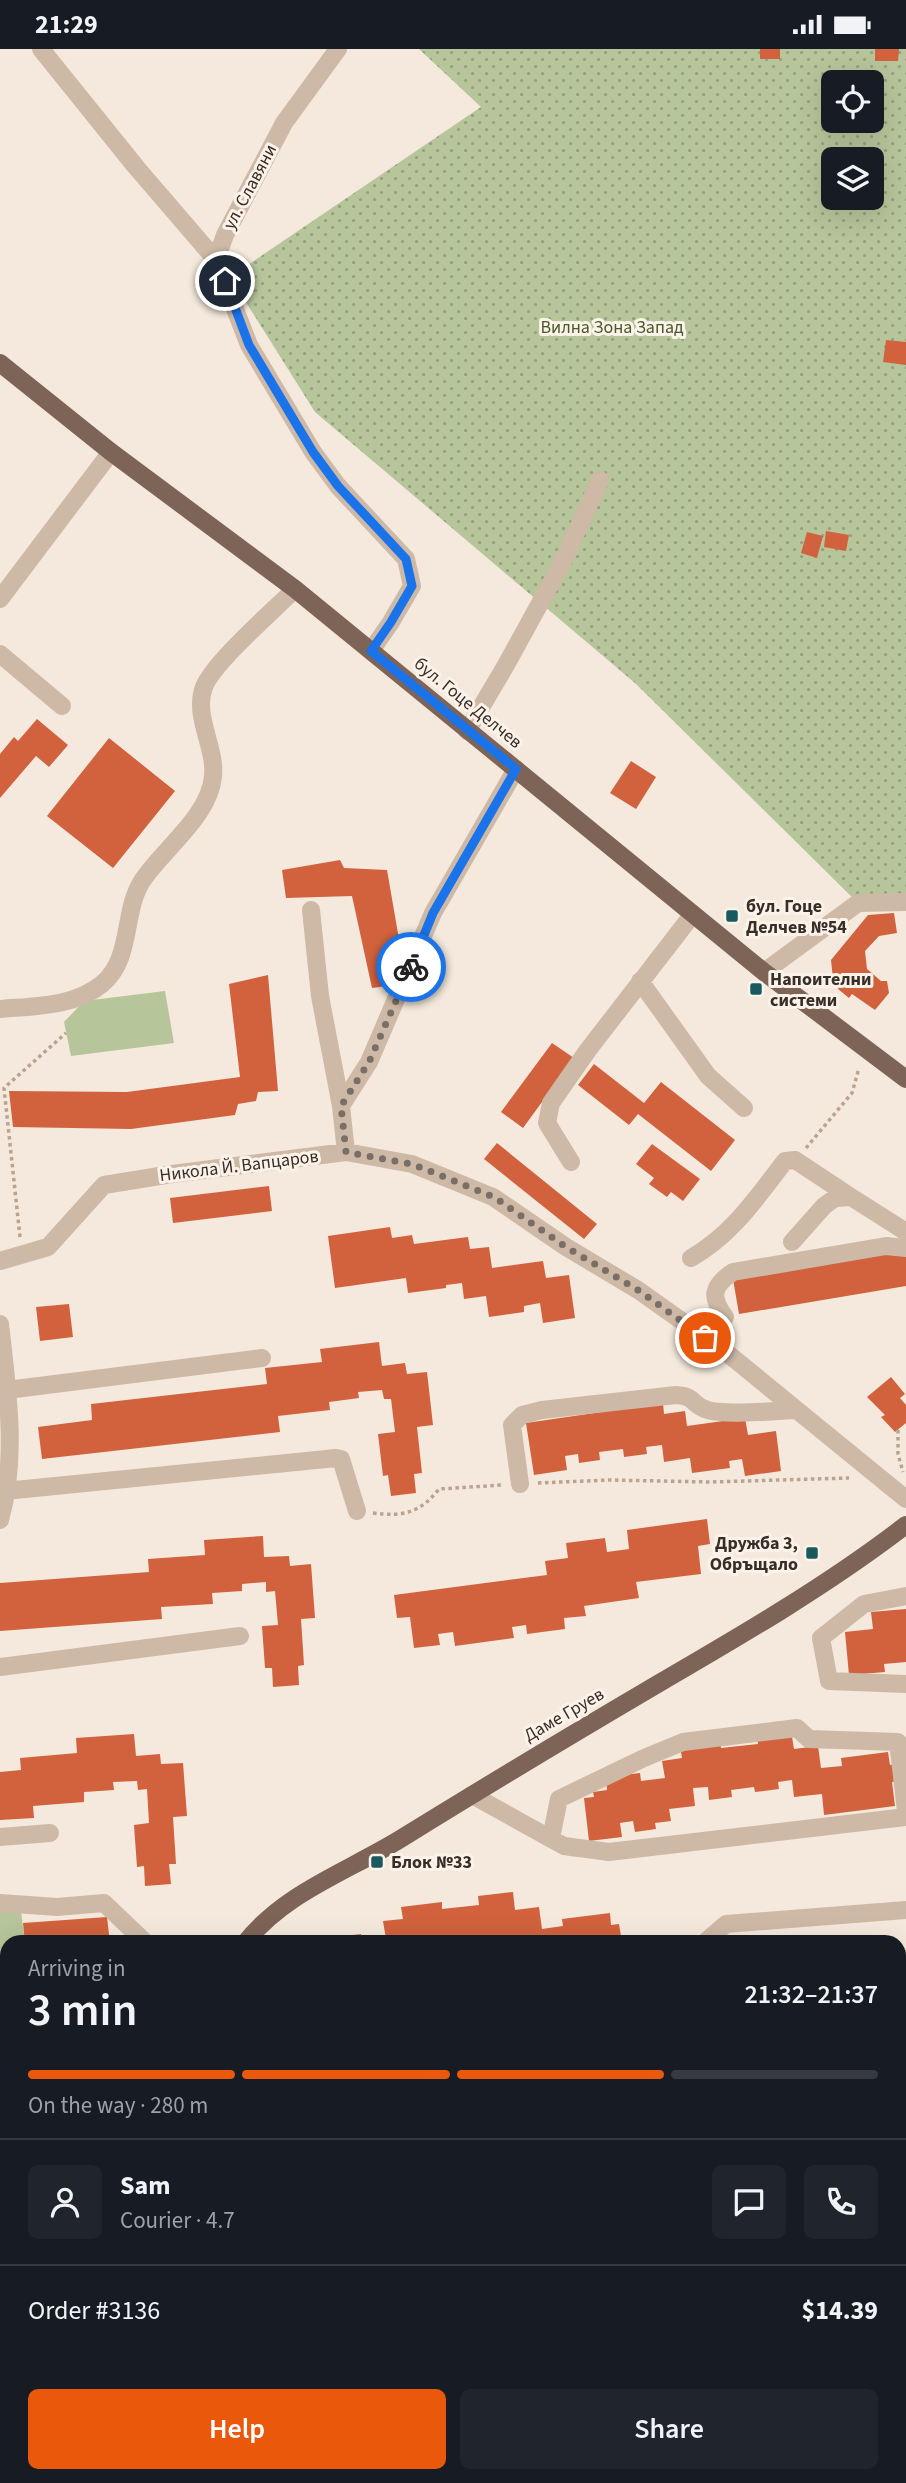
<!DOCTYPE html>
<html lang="en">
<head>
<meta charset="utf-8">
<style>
	body { margin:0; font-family:"Source Sans 3",sans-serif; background:#20242c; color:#f1f3f6; height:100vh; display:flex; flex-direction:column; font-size:26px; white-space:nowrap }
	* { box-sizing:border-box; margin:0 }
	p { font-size:23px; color:#9ea1a6 }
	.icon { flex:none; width:38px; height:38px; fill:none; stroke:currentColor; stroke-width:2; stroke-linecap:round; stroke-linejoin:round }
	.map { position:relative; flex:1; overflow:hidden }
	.panel { position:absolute; left:0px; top:1886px; width:906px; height:548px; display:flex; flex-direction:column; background:#171b24; border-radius:21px 21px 0 0; box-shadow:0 7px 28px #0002 }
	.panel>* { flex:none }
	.fabs { position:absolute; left:821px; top:21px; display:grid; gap:14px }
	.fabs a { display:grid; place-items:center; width:63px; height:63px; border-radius:10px; background:#171b24; box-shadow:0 7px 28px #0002; font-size:35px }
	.pin { position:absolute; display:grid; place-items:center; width:60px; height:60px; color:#fff; margin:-30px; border:4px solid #fff; border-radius:50%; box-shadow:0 2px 7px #0007 }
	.courier { position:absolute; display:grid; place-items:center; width:70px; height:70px; margin:-35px; border:5px solid #1a73e8; border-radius:50%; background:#fff; color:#222; box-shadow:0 2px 9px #0007 }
	.summary em { font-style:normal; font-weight:600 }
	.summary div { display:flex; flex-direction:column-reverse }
	.summary { display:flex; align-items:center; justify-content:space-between; height:119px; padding:0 28px }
	h1 { font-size:46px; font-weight:600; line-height:52px }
	.bar { display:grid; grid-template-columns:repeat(4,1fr); gap:10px 7px; align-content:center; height:84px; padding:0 28px }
	.bar i { height:9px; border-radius:5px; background:#363941 }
	.bar .active { background:#ea580c }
	.bar p { grid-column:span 4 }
	.line { display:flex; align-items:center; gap:18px; padding:0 28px; border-top:2px solid #363941 }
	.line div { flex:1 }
	.round { display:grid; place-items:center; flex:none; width:74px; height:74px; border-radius:10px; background:#20242c }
	.button { display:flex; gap:14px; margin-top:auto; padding:14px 28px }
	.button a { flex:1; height:80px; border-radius:10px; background:#ea580c; color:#fff; font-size:28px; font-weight:600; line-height:80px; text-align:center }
	.button a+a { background:#20242c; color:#f1f3f6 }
	.status { display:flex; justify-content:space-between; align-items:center; height:49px; padding:0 35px; background:#171b24; direction:ltr }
	.status svg { height:19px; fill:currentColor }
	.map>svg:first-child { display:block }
</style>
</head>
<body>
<div class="status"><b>21:29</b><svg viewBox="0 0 49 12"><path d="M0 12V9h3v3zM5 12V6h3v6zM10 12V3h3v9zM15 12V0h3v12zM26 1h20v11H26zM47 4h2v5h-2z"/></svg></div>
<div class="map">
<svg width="906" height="2434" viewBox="0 0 906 2434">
	<defs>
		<pattern id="grass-dots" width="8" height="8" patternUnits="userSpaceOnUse" patternTransform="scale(1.75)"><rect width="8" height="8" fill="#b6c59a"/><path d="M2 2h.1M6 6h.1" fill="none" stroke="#95a07e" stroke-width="1.8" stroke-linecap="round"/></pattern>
	</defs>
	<rect width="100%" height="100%" fill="#f4e9dc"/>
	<path fill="url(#grass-dots)" fill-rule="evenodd" d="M419 0H906V853L858 854 635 634 315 363 230 228 481 58ZM833 33H872V72H833ZM833 110H872V149H833Z
		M900 1901H906V2114L900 2115Z
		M906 2192V2276L900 2270V2193Z
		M579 2427H675L672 2434H588Z"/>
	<path fill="#b6c59a" d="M165 942 174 994 71 1007 64 973 84 952Z
		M19 1848 25 1893 7 1894V2163L0 2164V1850Z"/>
	<path fill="#d1623d" d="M760 0H780V10H760Z
		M875 0H899L898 12H875Z
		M886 291 906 293V316L883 313Z
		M826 482 849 486 846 502 824 498Z
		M807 483 823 487 817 509 801 504Z
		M37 670 68 696 49 718 36 707 0 749V705L14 688 18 692Z
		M109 689 175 742 113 819 47 767Z
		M631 712 656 728 636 760 610 744Z
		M340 811 344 819 387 821 404 919 393 924 394 936 372 939 352 847 286 849 282 821Z
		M894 864 897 884 879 887 865 902 867 920 881 932H887L889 944 875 961 852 945 849 949 838 940 840 936 833 930 831 911 868 866Z
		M268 926 278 1042 258 1043 256 1052 238 1055 235 1066 131 1080 13 1078 9 1042 127 1043 240 1028 229 935Z
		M552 994 574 1009 523 1079 501 1063Z
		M594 1015 644 1054 661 1033 735 1091 711 1122 638 1065 629 1076 578 1036Z
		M497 1094 597 1175 584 1190 484 1110Z
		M652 1095 700 1130 683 1152 671 1143 667 1148 649 1135 654 1129 636 1115Z
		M269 1137 272 1162 173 1174 170 1149Z
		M390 1178 392 1189 412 1186 414 1195 468 1188 470 1200 489 1198 492 1219 543 1212 546 1229 569 1226 575 1269 543 1274 540 1254 524 1257V1263L489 1268 486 1247 464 1250 462 1234 446 1236V1239L408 1244 406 1229 335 1239 328 1187Z
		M906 1201V1237L739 1265 733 1230Z
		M69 1255 73 1288 40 1292 36 1258Z
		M379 1293 382 1317 405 1314 407 1325 427 1323 433 1376 417 1378 422 1424 414 1425 416 1444 391 1447 388 1426 383 1427 378 1385 395 1383 391 1350H384L382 1341 358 1343 359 1349 329 1353 330 1361 278 1367 280 1383 42 1410 38 1378 92 1371 91 1355 267 1335 265 1319 322 1313 320 1300Z
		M891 1328 905 1345 900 1349 906 1356V1374L895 1383 881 1368 885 1366 867 1348Z
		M663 1354 664 1365 685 1362 687 1377 745 1369 748 1386 776 1382 781 1422 745 1427 742 1410 729 1412 730 1419 692 1424 690 1409 664 1413 662 1396 646 1398 647 1405 624 1408 623 1400 599 1403 600 1411 579 1414 578 1405 565 1407 567 1421 534 1426 526 1374Z
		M707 1470 710 1495 698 1497 701 1525 636 1533 639 1549 584 1557 586 1567 564 1569 565 1580 527 1585 526 1576 512 1578 514 1589 455 1597 453 1583 438 1585 440 1596 414 1599 410 1568 397 1569 394 1546 547 1526 545 1512 568 1509 566 1494 605 1489 607 1503 629 1500 627 1481Z
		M263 1487 264 1508 289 1507 290 1517 311 1515 315 1569 301 1570 304 1616 298 1617 299 1636 273 1638 272 1619H265L262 1577 278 1576 275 1542 266 1543V1533L242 1535V1542L212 1544 213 1555 161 1558 162 1570 0 1582V1534L149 1523 148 1510 205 1506 204 1491Z
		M906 1560V1613L884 1615 885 1623 849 1626 845 1583 873 1580 871 1563Z
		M791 1682 794 1700 818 1697 821 1719 842 1717 841 1709 888 1703 890 1716 898 1715 900 1732 892 1733 895 1757 824 1766 822 1745 794 1748 792 1731 778 1733 779 1740 755 1743 754 1738 731 1741 732 1748 709 1751 708 1738 693 1739 695 1757 669 1760 671 1772 655 1774 656 1780 635 1783 633 1772 620 1774 622 1788 589 1792 584 1749 594 1748 593 1743 607 1741 606 1728 640 1724 641 1732 665 1729 662 1712 682 1709 680 1697 720 1692 721 1699 758 1695 757 1686Z
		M134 1685 136 1707 160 1705 161 1715 183 1714 187 1767 173 1768 176 1815H169L171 1835 145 1837 144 1817 137 1818 134 1776 149 1774 147 1740 138 1741 137 1732 113 1733 114 1741 84 1743V1753L33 1757 34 1769 0 1771V1723L21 1721 20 1709 77 1704 76 1689Z
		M513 1843 515 1861 539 1858 542 1880 563 1877 562 1870 610 1864 611 1876 619 1875 622 1893 371 1894 386 1890 383 1872 403 1870 401 1858 442 1853V1860L479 1856 478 1847Z
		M107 1868 110 1894H25L23 1874Z
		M361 1885 362 1894H327V1889Z
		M906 2114V2159L900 2160V2115Z
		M7 2206V2236L0 2238V2208Z
		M85 2427H127L128 2434H86Z
		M372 2427H423L432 2434H381Z
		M536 2427H569L576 2434H543Z
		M793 2427H839L834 2434H789Z"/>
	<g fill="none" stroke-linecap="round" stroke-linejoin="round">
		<path stroke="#baa390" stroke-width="3.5" stroke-dasharray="3.5 3.5" stroke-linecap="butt" d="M806 1099 852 1044 859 1019
			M20 1188 4 1039 66 984
			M898 1381V1405L903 1423
			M538 1434 609 1431 711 1433 849 1429
			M373 1464C403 1468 420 1464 439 1440L502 1436
			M0 1943 7 1952
			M0 2001 7 1995
			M0 2064 7 2072
			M0 2128 7 2133"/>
		<path stroke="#ceb9a6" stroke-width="18" d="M41 0 136 118 216 211
			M338 0 284 74 225 186 216 211 249 296 313 403 338 437 406 510 412 537 391 573 371 602
			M0 550 111 403
			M0 605 62 657
			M467 682 506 616 561 516 600 431
			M311 861 320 947 341 1057
			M764 923 858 854 906 853
			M640 932 708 1027 744 1059
			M0 960C34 957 74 958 102 935 133 909 122 864 142 832 163 800 210 767 213 727 216 698 193 667 204 638 214 613 274 561 295 540
			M346 1103 341 1057 369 1013 433 864 516 720
			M571 1113 547 1074 551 1054 588 1001 693 865
			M792 1193 824 1157 835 1149 851 1148 906 1183
			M691 1209C732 1186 757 1148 785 1112L795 1111 851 1148
			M0 1212 48 1198 104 1136 172 1125 346 1103 412 1115 493 1148 566 1198 638 1241 727 1304 906 1450
			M725 1268C710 1248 712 1237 733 1223L886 1197 906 1199
			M0 1275C7 1339 18 1407 0 1471
			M7 1341 262 1309
			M520 1435 512 1376 522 1366 542 1361 676 1346C695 1347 691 1355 705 1360 721 1367 774 1362 795 1361
			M5 1442 336 1409 341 1410 357 1462
			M906 1547 864 1555 821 1589 829 1632 906 1635
			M0 1618 240 1587
			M472 1746 564 1797 609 1803 906 1768
			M0 1788 50 1784
			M551 1789 559 1750 644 1709 683 1693 797 1679 809 1690 898 1693 906 1762
			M0 1854 57 1858 104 1854 146 1894
			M704 1894 726 1875 906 1861
			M900 2175H906
			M0 2177H7
			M900 2400 906 2391
			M335 2427 338 2434
			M465 2427 473 2434
			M691 2434V2427
			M873 2434 878 2427"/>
		<path stroke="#7d6457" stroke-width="18" d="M0 314 111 403 295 540 764 923 906 1030
			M245 1894C285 1843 349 1822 402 1789 486 1737 571 1686 656 1636 742 1586 828 1536 906 1476
			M239 2427 242 2434"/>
	</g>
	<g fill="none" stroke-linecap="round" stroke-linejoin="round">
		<path stroke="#7a6f67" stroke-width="7" stroke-dasharray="0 12.6" d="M411 918 369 1013 341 1057 346 1103 412 1115 494 1148 566 1198 638 1241 705 1289"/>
		<path stroke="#1a73e8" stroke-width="9" d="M225 232 249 296 313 403 338 437 406 510 412 537 391 573 371 602 516 720 433 864 411 918"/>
	</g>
	<g fill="#195a5f" stroke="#fbf3e9" stroke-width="2.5">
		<rect x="725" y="860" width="14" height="14" rx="3.5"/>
		<rect x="749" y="933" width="14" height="14" rx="3.5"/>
		<rect x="805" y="1497" width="14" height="14" rx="3.5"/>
		<rect x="370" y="1806" width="14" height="14" rx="3.5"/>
	</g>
	<g text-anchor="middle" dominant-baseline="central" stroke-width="6" stroke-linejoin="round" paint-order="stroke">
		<g font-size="18" fill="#392d28" stroke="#fbf3e9">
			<text transform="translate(250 138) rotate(-62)">ул. Славяни</text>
			<text transform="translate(468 654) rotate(39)">бул. Гоце Делчев</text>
			<text transform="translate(239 1117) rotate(-7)">Никола Й. Вапцаров</text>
			<text transform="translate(564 1666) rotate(-30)">Даме Груев</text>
		</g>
		<g font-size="18" fill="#485a29" stroke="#fbf3e9">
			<text x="612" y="278">Вилна Зона Запад</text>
		</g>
		<g font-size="18" font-weight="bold" fill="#392d28" stroke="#fbf3e9" text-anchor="start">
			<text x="746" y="857">бул. Гоце<tspan x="746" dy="21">Делчев №54</tspan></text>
			<text x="770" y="930">Напоителни<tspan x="770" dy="21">системи</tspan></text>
			<text x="798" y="1494" text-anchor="end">Дружба 3,<tspan x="798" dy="21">Обръщало</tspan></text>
			<text x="391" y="1813">Блок №33</text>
		</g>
	</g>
</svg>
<div class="fabs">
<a><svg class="icon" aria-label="locate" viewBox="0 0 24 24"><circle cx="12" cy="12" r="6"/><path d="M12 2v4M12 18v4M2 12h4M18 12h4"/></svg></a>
<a><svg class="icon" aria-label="layers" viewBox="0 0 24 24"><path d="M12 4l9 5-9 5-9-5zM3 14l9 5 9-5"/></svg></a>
</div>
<div class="pin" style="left:705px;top:1289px;background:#ea580c"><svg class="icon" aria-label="bag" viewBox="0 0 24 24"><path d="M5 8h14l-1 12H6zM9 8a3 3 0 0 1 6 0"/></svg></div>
<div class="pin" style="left:225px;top:232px;background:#1f2937"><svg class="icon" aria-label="home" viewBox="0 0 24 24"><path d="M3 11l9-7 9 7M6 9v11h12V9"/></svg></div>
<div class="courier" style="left:411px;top:918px"><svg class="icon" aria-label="bike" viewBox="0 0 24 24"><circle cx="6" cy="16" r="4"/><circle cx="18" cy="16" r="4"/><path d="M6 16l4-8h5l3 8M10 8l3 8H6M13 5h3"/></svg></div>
<section class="panel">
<div class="summary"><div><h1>3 min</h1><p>Arriving in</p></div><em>21:32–21:37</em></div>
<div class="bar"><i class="active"></i><i class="active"></i><i class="active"></i><i></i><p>On the way · 280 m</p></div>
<div class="line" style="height:126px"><a class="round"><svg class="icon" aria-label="person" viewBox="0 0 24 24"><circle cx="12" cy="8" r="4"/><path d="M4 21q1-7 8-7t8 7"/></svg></a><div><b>Sam</b><p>Courier · 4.7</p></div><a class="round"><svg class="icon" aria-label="chat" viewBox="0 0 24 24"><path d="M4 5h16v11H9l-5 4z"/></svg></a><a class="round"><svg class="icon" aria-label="phone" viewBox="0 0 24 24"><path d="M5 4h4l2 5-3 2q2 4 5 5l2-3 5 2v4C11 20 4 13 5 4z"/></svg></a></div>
<div class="line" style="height:91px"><div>Order #3136</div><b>$14.39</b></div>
<div class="button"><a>Help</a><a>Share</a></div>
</section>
</div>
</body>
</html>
